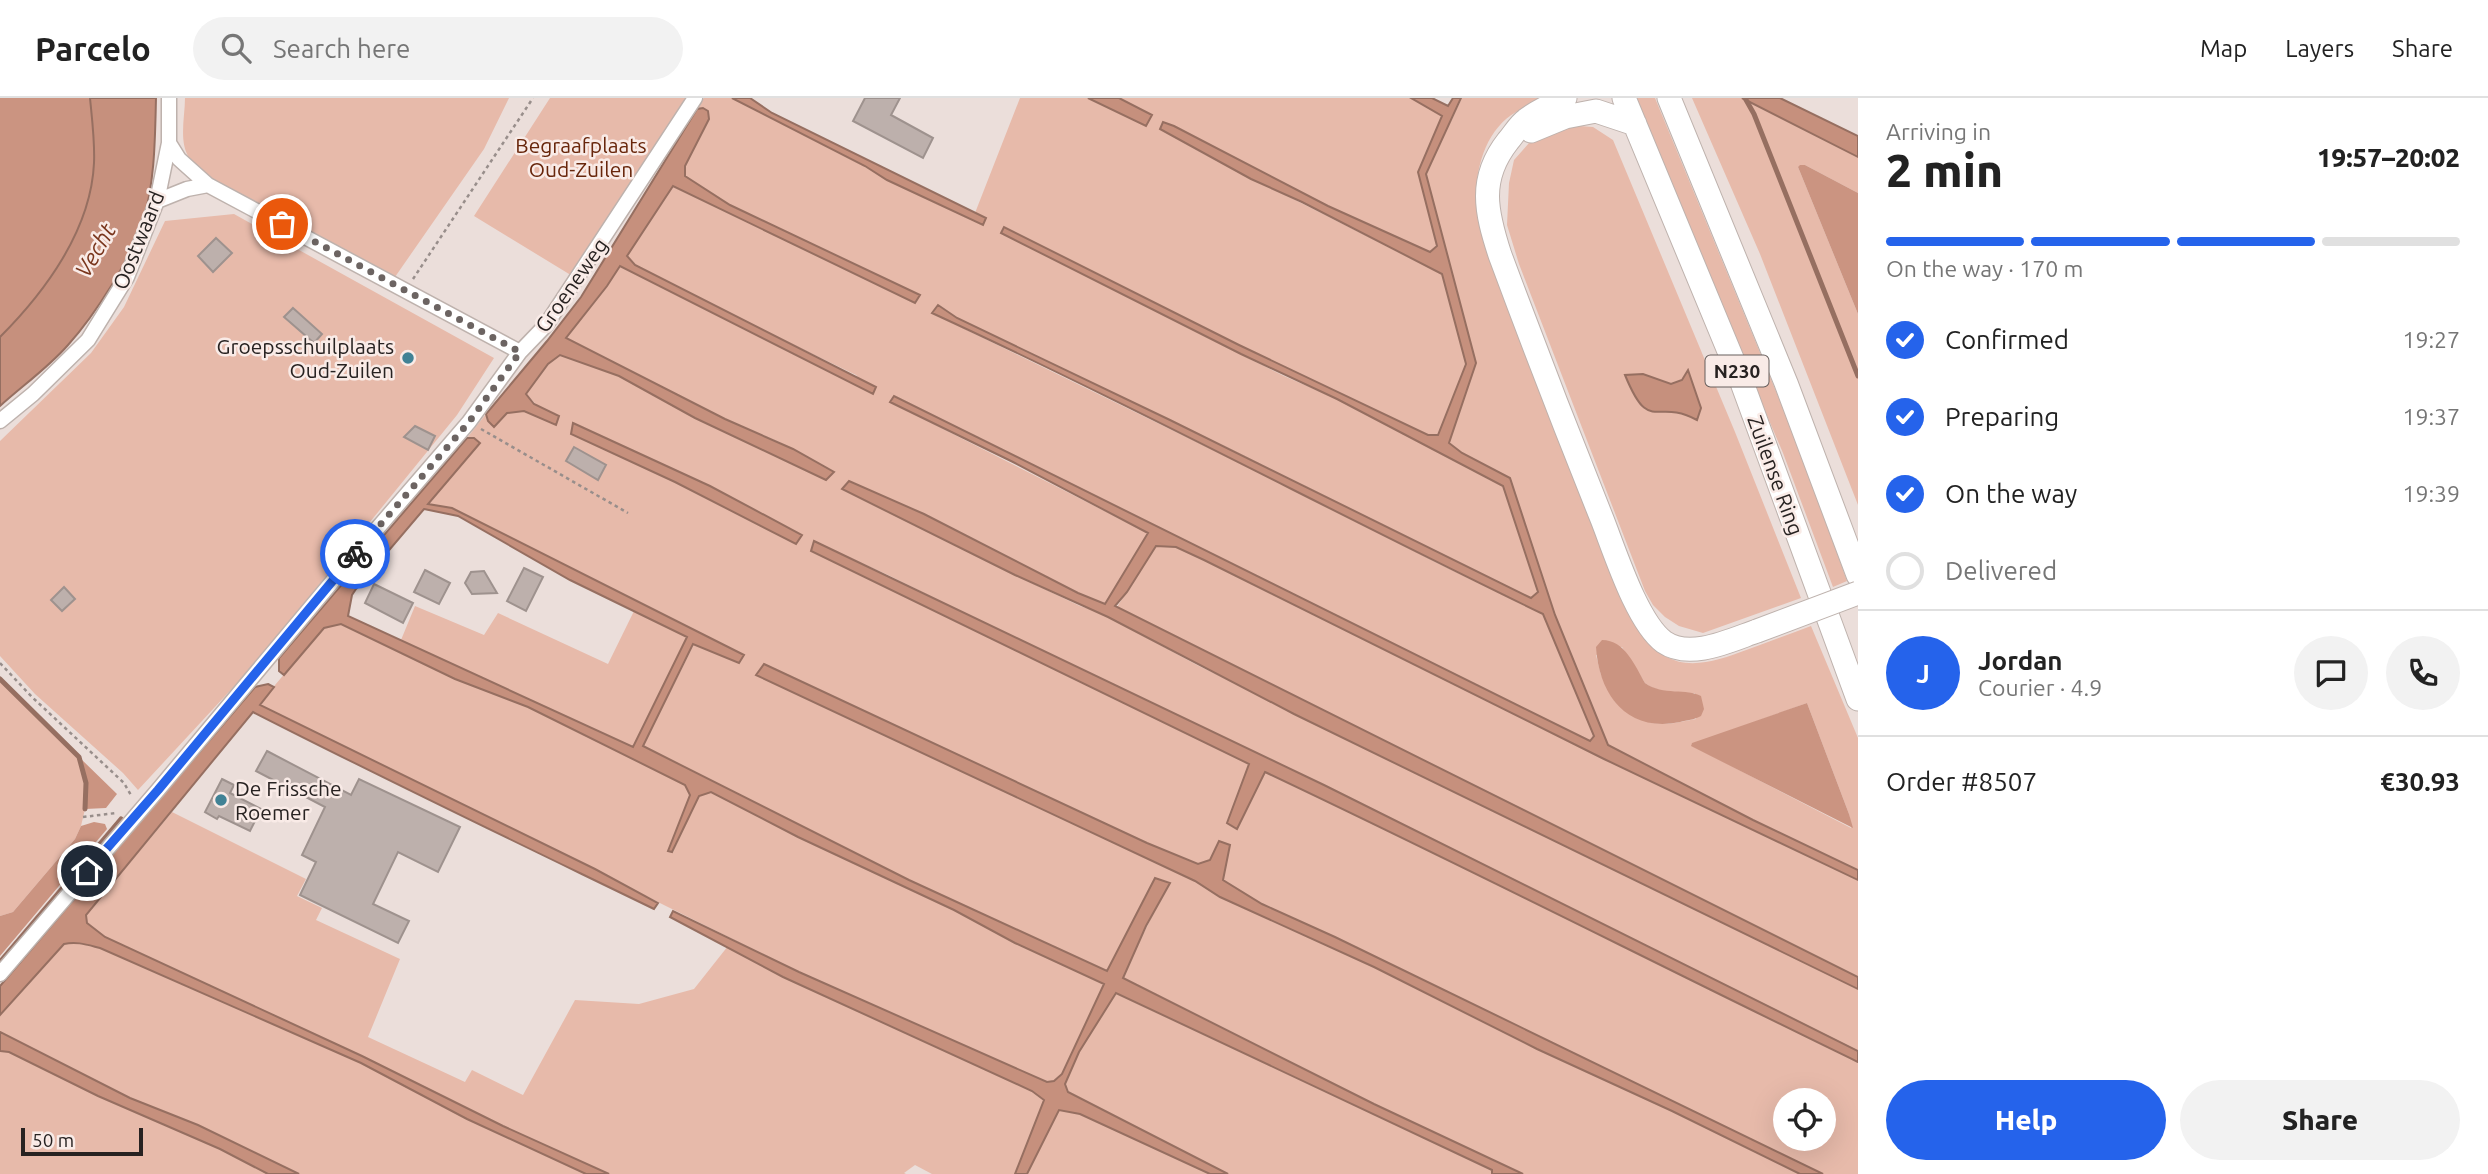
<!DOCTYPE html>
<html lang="en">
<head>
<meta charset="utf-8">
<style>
	body { margin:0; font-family:Ubuntu,sans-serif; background:#f2f2f2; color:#222; height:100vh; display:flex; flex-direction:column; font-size:26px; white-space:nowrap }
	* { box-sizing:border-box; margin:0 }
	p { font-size:23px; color:#767676 }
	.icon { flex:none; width:38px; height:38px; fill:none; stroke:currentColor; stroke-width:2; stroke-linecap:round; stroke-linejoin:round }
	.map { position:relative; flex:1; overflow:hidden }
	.sheet { display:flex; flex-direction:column; background:#fff; width:630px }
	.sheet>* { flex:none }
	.tools { position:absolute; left:1773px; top:990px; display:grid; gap:14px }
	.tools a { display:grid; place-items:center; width:63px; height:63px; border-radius:50%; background:#fff; box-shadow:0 7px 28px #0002; font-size:35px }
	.scale { position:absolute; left:21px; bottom:18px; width:122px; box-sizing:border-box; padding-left:7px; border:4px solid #272221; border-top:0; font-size:19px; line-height:24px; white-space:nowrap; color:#272221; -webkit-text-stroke:5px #f9ebe7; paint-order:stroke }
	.pin { position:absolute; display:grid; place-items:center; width:60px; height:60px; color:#fff; margin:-30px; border:4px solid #fff; border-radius:50%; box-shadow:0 2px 7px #0007 }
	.courier { position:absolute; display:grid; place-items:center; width:70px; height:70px; margin:-35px; border:5px solid #2563eb; border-radius:50%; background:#fff; color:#222; box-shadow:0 2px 9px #0007 }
	.headline em { font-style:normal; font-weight:800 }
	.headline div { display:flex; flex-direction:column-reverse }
	.headline { display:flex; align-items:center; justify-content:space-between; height:119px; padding:0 28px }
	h1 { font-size:46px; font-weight:800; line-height:52px }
	.bar { display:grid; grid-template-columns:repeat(4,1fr); gap:10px 7px; align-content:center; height:84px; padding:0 28px }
	.bar i { height:9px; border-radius:5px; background:#e0e0e0 }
	.bar .on { background:#2563eb }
	.bar p { grid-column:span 4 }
	.line { display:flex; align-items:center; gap:18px; padding:0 28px; border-top:2px solid #e0e0e0 }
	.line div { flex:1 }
	.round { display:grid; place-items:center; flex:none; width:74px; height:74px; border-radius:37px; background:#f2f2f2 }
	ol { padding:0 28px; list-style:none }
	li { display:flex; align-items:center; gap:21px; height:77px }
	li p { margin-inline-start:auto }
	li .icon { padding:7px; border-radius:50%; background:#2563eb; color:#fff; stroke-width:4 }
	li:last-child { color:#767676 }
	li i { width:38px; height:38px; border:4px solid #e0e0e0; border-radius:50% }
	.action { display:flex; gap:14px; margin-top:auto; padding:14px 28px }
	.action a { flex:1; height:80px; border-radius:42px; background:#2563eb; color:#fff; font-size:28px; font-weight:800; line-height:80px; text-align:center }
	.action a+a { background:#f2f2f2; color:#222 }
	header { display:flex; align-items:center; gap:42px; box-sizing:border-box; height:98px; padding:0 35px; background:#fff; border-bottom:2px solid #e0e0e0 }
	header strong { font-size:33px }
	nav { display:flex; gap:38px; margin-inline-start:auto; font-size:24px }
	.search { width:490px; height:63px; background:#f2f2f2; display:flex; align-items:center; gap:18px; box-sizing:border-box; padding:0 24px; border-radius:38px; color:#767676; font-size:26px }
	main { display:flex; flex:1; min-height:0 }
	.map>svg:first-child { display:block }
</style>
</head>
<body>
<header>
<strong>Parcelo</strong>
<div class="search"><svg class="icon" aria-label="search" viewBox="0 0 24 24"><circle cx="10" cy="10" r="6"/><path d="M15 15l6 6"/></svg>Search here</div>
<nav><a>Map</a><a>Layers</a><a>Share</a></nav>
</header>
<main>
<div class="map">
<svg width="1858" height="1076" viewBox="0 0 1858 1076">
	<rect width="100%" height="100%" fill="#ebdeda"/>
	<path fill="#e7baaa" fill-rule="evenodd" d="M185 0H509L484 51 395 179 214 82C206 75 193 68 188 58 179 42 185 18 185 0Z
		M550 0H688L574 179 474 118Z
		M704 0H732L937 106 969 119 986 120 975 115 1020 0H1088L1146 28 1151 17 1119 0H1411L1442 18 1418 74 1437 148 1430 154 1328 108 1163 24 1169 36 1204 56 1442 176 1466 266 1438 337H1428L1239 247 1004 129 1001 135 1284 278 1337 301 1503 388 1538 494 1531 500 1222 347 957 220 939 207 932 215 1330 409 1435 464 1543 516 1594 638 1589 643 895 298 890 304 1148 435 1131 469 1105 506C1017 471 936 420 850 383L843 391 1015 477 1080 508 1101 515 1197 567 1858 891V953L1324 687 984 525 888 477 815 444 813 448 1249 666 1227 725 1237 730 1265 674C1464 768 1660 867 1858 964V1076H1823L1335 839 1262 806 1223 782 1219 743 1210 763 1198 766 1147 745 764 566 757 577 1195 783 1220 799 1374 869 1537 951 1672 1013 1800 1076H1523L1374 1006 1122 879 1169 784 1155 781 1108 873 909 782 643 648 694 546 739 565 743 557 452 410 428 406 479 346 474 340H467L486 316 488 323 494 329 507 315 524 313 556 327 526 296 548 265 560 257 619 278 695 320 826 381 834 375 779 344 725 321 566 240 607 188 620 168 873 295 856 277 734 218 635 167 627 158 672 88 915 205 919 198 730 107 685 78V68L709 21 707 13 703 10 697 11ZM574 325 605 342 796 446 675 384ZM1785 1003H1824V1041H1785Z
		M1462 0H1547C1537 5 1526 9 1516 14 1485 32 1474 73 1477 106 1477 119 1482 132 1485 144L1639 531C1669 578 1704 568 1749 551 1770 543 1790 536 1811 528L1858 640V772L1753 722 1608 647 1555 517 1510 380 1462 355 1449 345 1476 265 1426 76ZM1622 549 1645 585C1658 595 1680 597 1695 595L1696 621 1669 626 1651 625 1615 604 1601 577 1596 557ZM1807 605 1849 716 1851 730 1691 647Z
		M1631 0H1655L1801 354 1847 483 1833 489 1783 355Z
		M1692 0H1742L1858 59V95L1805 67 1798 69 1858 216V407L1760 156Z
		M1566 27 1593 29 1613 42 1735 334 1801 500 1703 535 1679 528 1665 519 1653 507 1645 493 1519 166 1507 127 1509 85 1514 62 1529 45ZM1687 273 1697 321 1675 312 1626 277 1643 276 1671 287 1682 282Z
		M234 116 494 260 457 317 252 569 138 692 123 675 35 596 0 558V343L91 255 124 209 165 123Z
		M1156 448 1176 449 1204 462 1604 661 1858 782V879L1117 509Z
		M415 508 484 537 498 515 608 566 634 513 688 539 633 649 401 542Z
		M340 526 455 581 528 609 685 687 690 696 669 753 673 754 699 697 711 694 798 739 954 812 1015 845 1105 886 1062 976 1054 983 1047 984 799 874 259 606 324 529Z
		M0 581 79 659 86 685 85 711 81 728 75 741 13 814 0 818Z
		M172 714 306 781 297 798 322 810 316 822 400 861 368 939 465 984 472 972 523 997 575 902 639 906 694 891 728 848 783 879 1032 993 1044 1002 1015 1076H932L915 1067 904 1075 906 1076H609L503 1028 362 958 105 839 87 825 86 817Z
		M73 844 100 850 361 965 467 1021 586 1076H299L199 1027 130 1000 0 934V917L64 846Z
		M1115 895 1492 1072V1076H1228L1069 994 1065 986 1079 954Z
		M0 953 9 954 98 998 220 1051 268 1076H0Z
		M1059 1012 1080 1016 1210 1076H1027Z"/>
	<path fill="#cb9481" d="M0 0H90C92 21 95 44 94 65 91 132 45 194 0 239Z
		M1800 67H1805L1858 95V216L1798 69Z
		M1602 542C1625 542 1635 568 1645 585 1663 598 1687 590 1701 598L1704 611 1701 618C1694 622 1687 622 1680 624 1628 635 1599 598 1596 549Z
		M1807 605 1849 716 1853 730 1691 648 1692 645Z
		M79 659 117 696 106 710 85 711 86 685Z
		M94 724 105 726 107 731 0 858V818L13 814 75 741 81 728Z"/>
	<path fill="#c6907d" stroke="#966f61" stroke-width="2" fill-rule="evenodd" d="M90 0H156C155 40 155 84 143 123 131 161 95 217 68 247 49 269 22 288 0 308V239C45 194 91 132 94 65 95 44 92 21 90 0Z
		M732 0H750L772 15 986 120 983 127 887 82 865 68Z
		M1088 0H1119L1152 17 1146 28Z
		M1411 0H1432L1448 8 1453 0H1461L1426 76 1476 265 1449 345 1462 355 1510 380 1555 517 1608 647 1753 722 1858 772V782L1604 661 1204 462 1176 449 1156 448 1127 494 1115 508 1858 879V891L1294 616 1108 519 1015 477 842 391 849 383 924 416 1078 495 1105 506 1148 435 1013 364 890 304 894 298 1590 643 1594 638 1543 516C1338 417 1138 310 932 215L938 207 957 220 1170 322 1531 500 1538 494 1503 388 1337 301 1241 256 1001 135 1004 129 1239 247 1428 337H1438L1466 266 1442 176 1302 104 1251 81 1160 31 1163 24 1174 28 1328 108 1430 154 1437 148 1418 74 1442 18Z
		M1742 0H1780L1858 38V59Z
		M703 10 708 13 709 21 685 68V78L730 107 920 197 915 205 673 88 627 158 635 167 876 289 873 296 620 168 607 188 566 240 725 321 793 351 834 374 826 382 695 320 619 278 560 257 548 266 526 296 534 306 559 318 556 327 524 313 507 315 494 329 488 323 486 316 547 243 581 199 697 11Z
		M1688 272 1701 310 1697 322C1655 299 1650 338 1625 277L1643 276 1671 286 1682 282Z
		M573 325 710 388 802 437 796 446 675 384 571 336Z
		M467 340H474L480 345 428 406 452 410 744 557 739 565 693 546 643 648 909 782 1107 873 1155 780 1170 785 1146 828 1123 880 1374 1006 1523 1076H1492V1072L1116 895 1079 954 1065 986 1068 994 1228 1076H1210L1080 1016 1059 1012 1027 1076H1015L1044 1002 1032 993 783 879 670 819 673 813 799 874 1047 984 1054 983 1062 976 1104 886 1015 845 954 812 798 739 711 694 699 698 672 754 668 753 690 697 685 687 528 609 455 581 341 526 324 530 284 577 279 573V560ZM424 411 458 418 570 482 687 539 633 649 348 518 352 497 356 491Z
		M814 443 1324 687 1858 953V964C1660 868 1464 768 1265 674L1237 731 1227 725 1249 666 811 453Z
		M764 566 1147 745 1198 766 1210 762 1219 743 1230 747 1223 782 1262 806 1335 839 1823 1076H1800L1672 1013 1537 951 1374 869 1220 799 1195 783 756 577Z
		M268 586 274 589 260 607 595 771 658 805 654 811C520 746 386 682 253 614L86 817 87 825 105 839 362 958 503 1028 609 1076H586L467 1021 361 965 100 850C88 847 77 843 64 846L0 917V888L255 589Z
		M0 934 130 1000 198 1027 299 1076H268L220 1051 98 998 9 954 0 953Z"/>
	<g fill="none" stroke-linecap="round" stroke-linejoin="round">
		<path stroke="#966f61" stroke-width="5" d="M1745 0 1754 16 1858 278
			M0 581 79 659 86 685 85 711
			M0 864 121 721"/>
	</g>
	<path fill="#bdb0ac" stroke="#9e928e" stroke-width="2" d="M865 0H900L891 17 933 40 923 60 853 23Z
		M216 140 232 155 213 174 198 158Z
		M293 210 322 236 314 245 284 219Z
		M415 328 435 338 428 352 404 339Z
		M574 349 606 367 598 382 566 363Z
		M524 470 543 479 526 513 507 503Z
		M425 472 450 485 439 506 414 494Z
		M484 473 497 495 472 496 465 485 471 474Z
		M374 486 413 505 403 525 365 505Z
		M64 489 75 501 62 513 51 502Z
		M267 653 351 697 359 681 460 729 438 774 398 754 373 806 409 823 398 845 300 797 316 764 302 757 325 709 256 673Z
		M222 681 234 687 230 695 261 711 250 733 219 718 217 721 205 714Z"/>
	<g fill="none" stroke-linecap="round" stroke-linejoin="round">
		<defs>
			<path id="minor" d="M169 45 179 61 208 87 520 254
				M157 103 187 91 208 87
				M0 323 33 296 88 242 127 179 157 103 169 45V0
				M0 876 158 692 357 454 469 324 520 254 546 227 695 0"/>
			<path id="primary" d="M1565 0C1552 7 1537 13 1526 22 1519 27 1514 36 1508 43 1478 81 1486 114 1500 157 1533 246 1567 334 1602 421 1615 454 1637 524 1664 544 1690 562 1731 542 1757 533
				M1624 0 1741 282 1858 601
				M1669 0 1786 285 1858 477
				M1531 33 1565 19 1596 13 1635 26"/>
		</defs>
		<use href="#minor" stroke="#beb2ad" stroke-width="17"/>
		<use href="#primary" stroke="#beb2ad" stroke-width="25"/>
		<path stroke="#988e8b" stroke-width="2.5" stroke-dasharray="3.5 3.5" stroke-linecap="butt" d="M413 181 533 0
			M481 331 628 415
			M0 565 32 599 124 685 132 699
			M83 719 116 715"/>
		<use href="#minor" stroke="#fff" stroke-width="14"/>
		<use href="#primary" stroke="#fff" stroke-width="23"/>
		<defs>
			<path id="primary-bridge" d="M1757 533 1858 495"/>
		</defs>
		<use href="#primary-bridge" stroke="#beb2ad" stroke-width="25" stroke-linecap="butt"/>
		<use href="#primary-bridge" stroke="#fff" stroke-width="23"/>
	</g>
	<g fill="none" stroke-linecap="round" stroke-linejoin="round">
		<path stroke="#6c6462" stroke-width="7" stroke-dasharray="0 12.6" d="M282 126 520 254 469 324 355 456"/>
		<path stroke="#2563eb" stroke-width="9" d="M87 773 158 692 355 456"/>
	</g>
	<g fill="#418295" stroke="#f9ebe7" stroke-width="2.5">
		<circle cx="408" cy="260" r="7"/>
		<circle cx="221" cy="702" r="7"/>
	</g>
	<g text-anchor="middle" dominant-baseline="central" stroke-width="5" stroke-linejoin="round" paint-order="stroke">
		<rect fill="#f9ebe7" stroke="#665e5c" stroke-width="2" x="1705.5" y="257.5" width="63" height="31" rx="5"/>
		<g font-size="19" font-weight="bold" fill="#272221">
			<text x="1737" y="273">N230</text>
		</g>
		<g font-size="21" fill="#68260b" stroke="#f9ebe7">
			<text x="581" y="47">Begraafplaats<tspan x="581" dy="24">Oud-Zuilen</tspan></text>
		</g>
		<g font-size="21" fill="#272221" stroke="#f9ebe7">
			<text transform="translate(138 142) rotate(-68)">Oostwaard</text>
			<text transform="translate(571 187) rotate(-55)">Groeneweg</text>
			<text transform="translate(1776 377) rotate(70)">Zuilense Ring</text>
		</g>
		<g font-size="21" fill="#272221" stroke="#f9ebe7" text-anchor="end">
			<text x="394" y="248">Groepsschuilplaats<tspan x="394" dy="24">Oud-Zuilen</tspan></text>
			<text x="235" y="690" text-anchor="start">De Frissche<tspan x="235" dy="24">Roemer</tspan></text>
		</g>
		<g font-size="23" font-style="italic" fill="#79351c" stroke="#f9ebe7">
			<text transform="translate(95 152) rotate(-60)">Vecht</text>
		</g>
	</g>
</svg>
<div class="tools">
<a><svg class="icon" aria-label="locate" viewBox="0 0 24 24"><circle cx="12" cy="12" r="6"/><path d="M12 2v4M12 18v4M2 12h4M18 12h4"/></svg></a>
</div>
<div class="scale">50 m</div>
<div class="pin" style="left:282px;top:126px;background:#ea580c"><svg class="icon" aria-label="bag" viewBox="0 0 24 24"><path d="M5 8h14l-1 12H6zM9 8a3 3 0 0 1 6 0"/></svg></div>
<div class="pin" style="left:87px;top:773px;background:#1f2937"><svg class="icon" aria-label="home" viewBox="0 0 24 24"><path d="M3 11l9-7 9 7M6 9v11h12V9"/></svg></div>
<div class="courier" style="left:355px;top:456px"><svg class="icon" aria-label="bike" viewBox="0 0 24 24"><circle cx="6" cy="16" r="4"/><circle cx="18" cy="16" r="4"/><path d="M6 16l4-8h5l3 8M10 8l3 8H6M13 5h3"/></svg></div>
</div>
<section class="sheet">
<div class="headline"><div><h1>2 min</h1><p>Arriving in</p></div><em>19:57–20:02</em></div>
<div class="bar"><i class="on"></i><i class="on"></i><i class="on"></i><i></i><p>On the way · 170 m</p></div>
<ol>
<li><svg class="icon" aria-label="check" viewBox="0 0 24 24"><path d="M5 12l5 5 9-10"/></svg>Confirmed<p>19:27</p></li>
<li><svg class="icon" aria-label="check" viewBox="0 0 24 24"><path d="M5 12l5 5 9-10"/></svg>Preparing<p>19:37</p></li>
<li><svg class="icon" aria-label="check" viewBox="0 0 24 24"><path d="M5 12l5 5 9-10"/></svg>On the way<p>19:39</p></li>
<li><i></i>Delivered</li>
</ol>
<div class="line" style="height:126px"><b class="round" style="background:#2563eb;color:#fff">J</b><div><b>Jordan</b><p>Courier · 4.9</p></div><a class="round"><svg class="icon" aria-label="chat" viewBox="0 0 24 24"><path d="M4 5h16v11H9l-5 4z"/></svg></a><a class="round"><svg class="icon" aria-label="phone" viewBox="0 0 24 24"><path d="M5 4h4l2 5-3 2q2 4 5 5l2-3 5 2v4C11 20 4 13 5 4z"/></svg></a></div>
<div class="line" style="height:91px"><div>Order #8507</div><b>€30.93</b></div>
<div class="action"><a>Help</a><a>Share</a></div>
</section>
</main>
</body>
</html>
